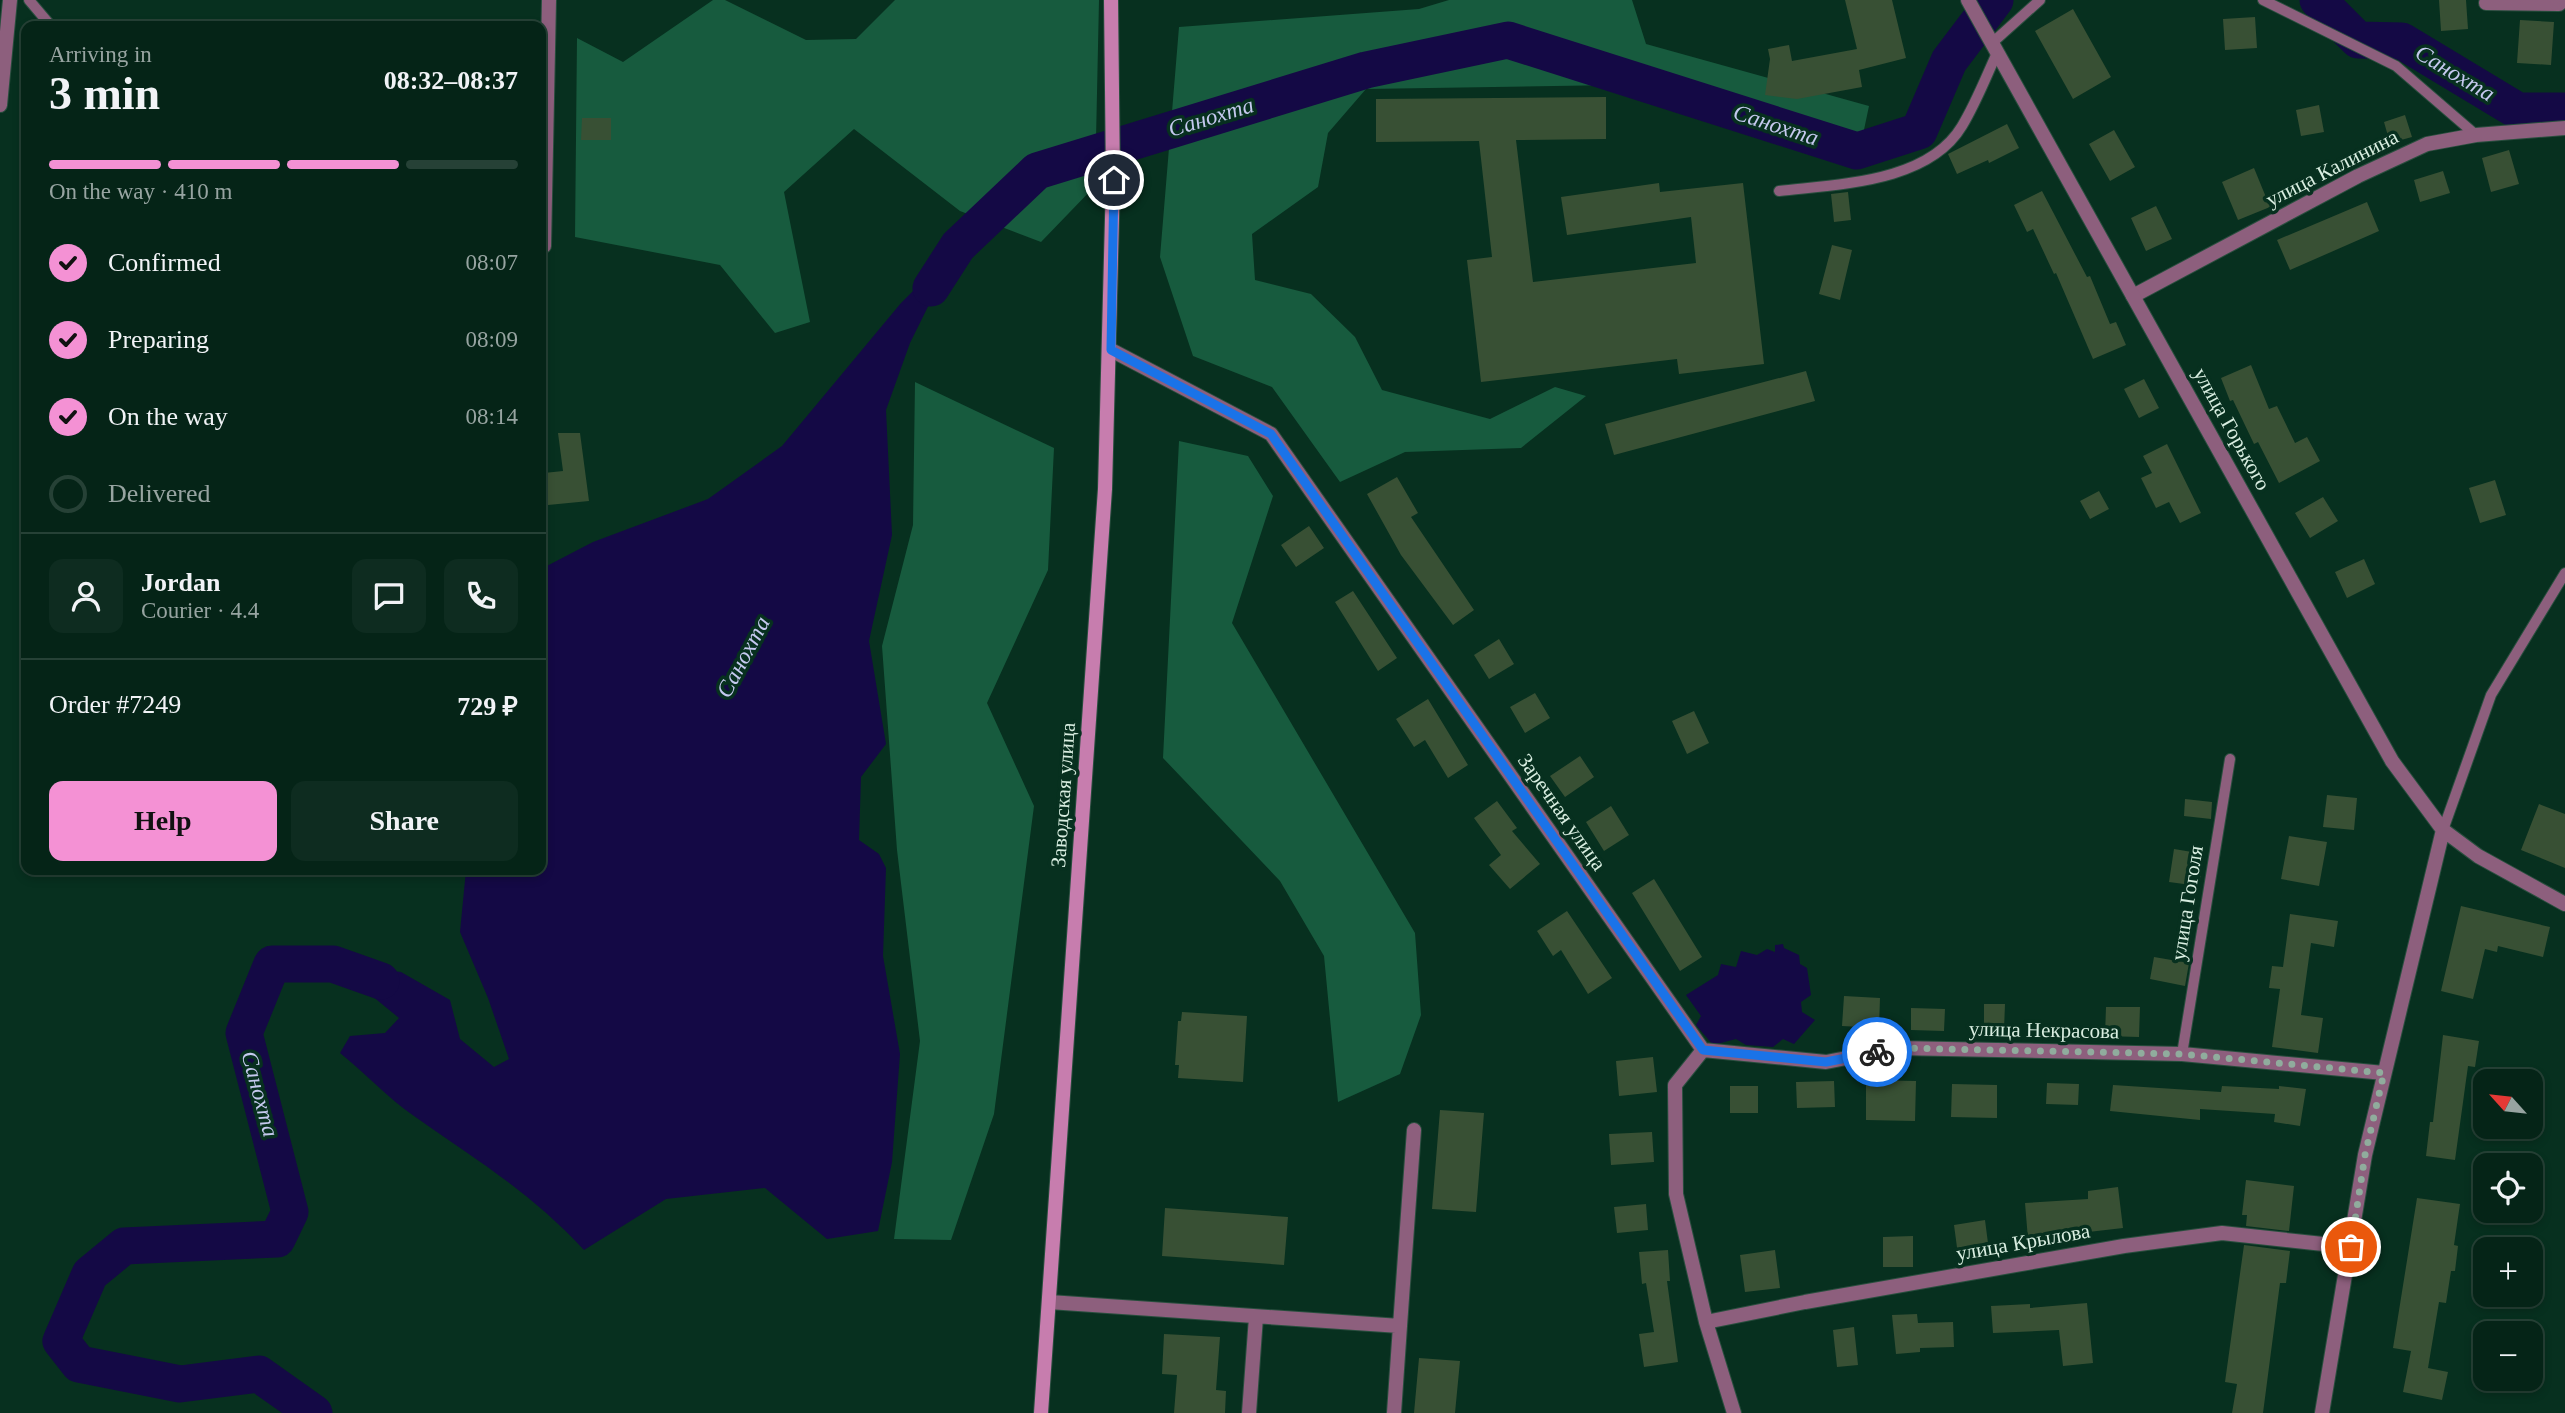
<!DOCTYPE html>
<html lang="en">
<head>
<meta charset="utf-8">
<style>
	body { margin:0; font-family:"Times New Roman",serif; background:#0e2c20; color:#f1f3f6; height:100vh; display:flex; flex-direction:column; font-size:26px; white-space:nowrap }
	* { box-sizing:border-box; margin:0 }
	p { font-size:23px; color:#97a4a1 }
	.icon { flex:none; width:38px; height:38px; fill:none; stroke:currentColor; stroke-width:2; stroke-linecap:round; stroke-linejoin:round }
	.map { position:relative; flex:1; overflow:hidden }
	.side { position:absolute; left:21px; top:21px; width:525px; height:854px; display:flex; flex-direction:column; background:#052417; border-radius:14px; box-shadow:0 4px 10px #0003,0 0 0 2px #264136 }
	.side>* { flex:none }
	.needle { width:46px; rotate:297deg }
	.controls { position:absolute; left:2473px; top:1069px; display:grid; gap:14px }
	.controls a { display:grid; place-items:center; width:70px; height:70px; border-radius:14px; background:#052417; box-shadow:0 4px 10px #0003,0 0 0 2px #264136; font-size:35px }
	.pin { position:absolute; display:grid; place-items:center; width:60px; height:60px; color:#fff; margin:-30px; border:4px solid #fff; border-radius:50%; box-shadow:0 2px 7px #0007 }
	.courier { position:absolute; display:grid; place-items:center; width:70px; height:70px; margin:-35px; border:5px solid #1a73e8; border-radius:50%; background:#fff; color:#222; box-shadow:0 2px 9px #0007 }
	.summary em { font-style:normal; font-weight:700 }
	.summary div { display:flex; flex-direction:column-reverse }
	.summary { display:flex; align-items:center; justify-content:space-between; height:119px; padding:0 28px }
	h1 { font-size:46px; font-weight:700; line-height:52px }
	.bar { display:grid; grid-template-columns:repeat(4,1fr); gap:10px 7px; align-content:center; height:84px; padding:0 28px }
	.bar i { height:9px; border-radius:5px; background:#264136 }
	.bar .current { background:#f491d4 }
	.bar p { grid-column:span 4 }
	.line { display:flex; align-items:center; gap:18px; padding:0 28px; border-top:2px solid #264136 }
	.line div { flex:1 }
	.round { display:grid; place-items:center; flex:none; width:74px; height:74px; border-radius:14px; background:#0e2c20 }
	ol { padding:0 28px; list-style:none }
	li { display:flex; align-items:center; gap:21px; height:77px }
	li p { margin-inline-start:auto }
	li .icon { padding:7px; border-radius:50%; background:#f491d4; color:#111; stroke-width:4 }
	li:last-child { color:#97a4a1 }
	li i { width:38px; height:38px; border:4px solid #264136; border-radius:50% }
	.button { display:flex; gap:14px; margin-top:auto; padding:14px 28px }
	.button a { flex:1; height:80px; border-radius:14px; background:#f491d4; color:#111; font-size:28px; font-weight:700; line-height:80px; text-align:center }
	.button a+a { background:#0e2c20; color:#f1f3f6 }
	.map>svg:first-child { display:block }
</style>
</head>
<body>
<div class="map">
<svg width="2565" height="1413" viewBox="0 0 2565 1413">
	<rect width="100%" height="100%" fill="#07301f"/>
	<path fill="#175b3e" d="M713 0H725L806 40 856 39 895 0H1099L1095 186 1041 242 960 211 854 129 784 192 810 322 775 333 720 265 575 237 577 38 623 62Z
		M1449 0H1632L1646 44 1869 106 1857 163 1616 85 1366 89 1328 133 1318 187 1252 234 1255 280 1311 294 1355 337 1382 390 1490 419 1555 387 1586 396 1521 448 1405 452 1340 482 1272 387 1193 356 1160 257 1179 27 1419 9Z
		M915 382 1054 448 1048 570 987 703 1034 806 994 1114 951 1240 894 1239 920 1041 897 850 882 646 913 525Z
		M1179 441 1248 456 1273 496 1232 623 1415 933 1421 1015 1400 1074 1338 1102 1324 956 1280 881 1163 758Z"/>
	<path fill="#140945" d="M958 246 910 343 886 410 892 535 869 641 886 744 861 777 859 840 879 854 886 868 883 956 900 1054 892 1162 878 1231 827 1239 765 1188 666 1199 584 1250C530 1192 478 1161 414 1116 388 1098 365 1073 340 1053L350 1036 385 1033 399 1018 333 964 401 972 450 1000 460 1039 494 1067 509 1059 488 998 460 932 466 870H541V569L593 542 708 499 782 446 901 303Z
		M1783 944 1784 948 1799 955 1800 964 1807 968 1811 995 1801 1002 1802 1012 1815 1020 1794 1044 1783 1039 1773 1047 1746 1045 1736 1039 1713 1045 1696 1025 1701 1016 1686 995 1718 975 1721 964 1736 967 1741 951 1757 955 1767 949 1775 952V945Z"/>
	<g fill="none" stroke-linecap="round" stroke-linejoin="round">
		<path stroke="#140945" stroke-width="37" d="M2318 0 2358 40 2402 41 2518 111H2565
			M931 288 958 246 1037 171 1366 70 1508 40 1857 151 1919 131 1949 61 1995 0
			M314 1413 259 1374 180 1384 79 1364 61 1341 90 1274 124 1246 277 1239 290 1212 244 1033 272 964H333L381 981"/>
	</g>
	<path fill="#385034" d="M1845 0H1892L1906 58 1859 70 1862 87 1797 99 1765 95 1770 59 1768 49 1789 45 1792 61 1857 49Z
		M2439 0H2466L2468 29 2441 31Z
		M2073 9 2111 77 2073 99 2035 31Z
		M2255 17 2257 48 2225 50 2223 19Z
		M2520 20 2554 22 2551 65 2517 63Z
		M1606 97V139L1516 140 1533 282 1696 263 1691 217 1567 235 1561 197 1659 183 1660 192 1743 183 1764 364 1679 374 1677 359 1481 382 1467 260 1492 257 1479 141 1376 142V99Z
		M2319 105 2324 132 2301 136 2296 110Z
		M2405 115 2412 137 2390 143 2384 122Z
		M582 118H611V140H581Z
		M2007 124 2019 148 1989 163 1988 160 1957 174 1948 154Z
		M2114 130 2135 167 2110 181 2089 144Z
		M2509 150 2519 184 2491 192 2482 158Z
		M2254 168 2270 207 2238 220 2222 182Z
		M2443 171 2450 193 2420 202 2414 180Z
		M2042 191 2087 277 2090 276 2110 324 2116 322 2126 345 2093 359 2056 273 2054 274 2033 229 2027 232 2014 205Z
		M1848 192 1851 220 1834 222 1831 194Z
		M2367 202 2379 231 2290 270 2277 240Z
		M2156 206 2172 239 2146 251 2131 218Z
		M1832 245 1852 250 1840 300 1819 294Z
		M2251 365 2269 409 2277 406 2295 443 2307 437 2320 461 2279 483 2258 442 2254 444 2233 400 2230 401 2221 378Z
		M1806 371 1815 401 1614 455 1605 424Z
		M2144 379 2159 408 2139 418 2124 389Z
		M558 433H580L589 501 548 505 544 473 563 471Z
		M2167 444 2201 513 2180 523 2169 502 2156 508 2141 478 2152 473 2143 456Z
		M1397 477 1418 513 1411 517 1474 610 1453 625 1401 555 1367 494Z
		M2495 480 2506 515 2480 523 2469 488Z
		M2099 491 2109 509 2090 519 2080 501Z
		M2323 497 2338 521 2310 538 2295 513Z
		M1309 526 1324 548 1296 567 1281 545Z
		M2364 559 2375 584 2347 598 2335 572Z
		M1353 591 1397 658 1378 671 1335 602Z
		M1499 639 1514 664 1489 679 1474 655Z
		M1535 693 1550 718 1525 733 1510 707Z
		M1428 699 1468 765 1448 778 1425 740 1414 747 1396 719Z
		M1694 711 1709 743 1687 754 1672 721Z
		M1580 756 1594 777 1565 797 1550 776Z
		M2327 795 2357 798 2354 830 2323 827Z
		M2185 799 2212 802 2211 819 2184 816Z
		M1497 801 1517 828 1512 831 1540 864 1510 889 1489 865 1501 855 1474 818Z
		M2539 804 2565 814V868L2521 850Z
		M1611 806 1629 835 1604 851 1586 822Z
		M2289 836 2327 842 2319 886 2281 879Z
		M2174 849 2204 854 2199 886 2169 882Z
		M1654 879 1702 957 1680 971 1632 893Z
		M2461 906 2550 927 2543 957 2498 946 2497 952 2485 949 2473 999 2441 991Z
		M1567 911 1612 978 1588 994 1561 950 1553 956 1537 931Z
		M2290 914 2338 921 2334 947 2311 943 2301 1015 2323 1018 2318 1053 2272 1047 2280 989 2269 988 2272 966 2283 967Z
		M2154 957 2189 963 2185 986 2150 979Z
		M1844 996 1880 998 1879 1028 1842 1026Z
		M1984 1004H2005L2004 1030H1984Z
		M2106 1007H2140L2139 1037 2105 1036Z
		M1911 1008 1945 1009 1944 1031 1911 1030Z
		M1182 1012 1247 1016 1243 1082 1178 1078 1179 1065H1175L1178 1021H1181Z
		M2443 1035 2479 1041 2475 1067 2468 1066 2455 1160 2426 1156 2430 1122H2433Z
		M1653 1057 1657 1092 1619 1096 1616 1061Z
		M1866 1080 1916 1081 1915 1121 1866 1120Z
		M1834 1081 1835 1107 1797 1108 1796 1082Z
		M2047 1083 2079 1084 2078 1105 2046 1104Z
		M1952 1084 1997 1085V1118L1951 1117Z
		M2113 1085 2221 1092 2222 1086 2279 1089V1086L2306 1089 2300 1126 2274 1122 2275 1114 2200 1109V1120L2110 1111Z
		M1730 1086H1758V1113H1730Z
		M1440 1110 1484 1113 1476 1212 1432 1209Z
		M1652 1132 1654 1162 1611 1165 1609 1134Z
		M2246 1180 2294 1186 2289 1231 2246 1226 2247 1215H2242Z
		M2118 1187 2123 1228 2028 1239 2025 1203 2088 1199V1191Z
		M2417 1198 2460 1204 2454 1245 2458 1246 2455 1271H2451L2446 1303 2439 1302 2428 1368 2448 1372 2442 1400 2403 1392 2411 1351 2393 1348Z
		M1646 1204 1648 1230 1617 1233 1614 1207Z
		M1165 1208 1288 1217 1284 1265 1162 1256Z
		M1985 1220 1989 1251 1958 1255 1954 1225Z
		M1913 1236V1267H1883V1237Z
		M2244 1245 2290 1251 2286 1283H2280L2263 1413H2232L2237 1384 2225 1382Z
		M1668 1250 1670 1281H1667L1678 1362 1644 1367 1639 1334 1654 1332 1646 1283 1642 1284 1639 1252Z
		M1775 1250 1780 1288 1745 1292 1740 1255Z
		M2087 1303 2093 1363 2063 1366 2059 1330 1993 1333 1991 1306 2030 1304V1308Z
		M1917 1314 1918 1323 1953 1322 1954 1347 1920 1348V1352L1896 1354 1892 1315Z
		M1854 1327 1858 1365 1837 1367 1833 1330Z
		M1164 1334 1220 1337 1216 1390 1226 1391 1225 1413H1174L1177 1375 1162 1374Z
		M1419 1358 1460 1361 1455 1413H1414Z"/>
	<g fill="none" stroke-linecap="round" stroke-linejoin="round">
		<defs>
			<path id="service" d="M29 0 51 26
				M2263 0 2396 66 2476 135
				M1992 43 2040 0
				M1779 191C1837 184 1928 183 1962 126 1976 103 1986 77 1997 53
				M2443 830 2491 695 2565 573
				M2182 1054 2230 759"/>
			<path id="minor" d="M2486 3 2559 4 2563 0
				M0 105 10 0
				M544 246 549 0
				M2133 296 2358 176 2427 144 2476 135 2565 128
				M1111 350 1271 434 1703 1050
				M1703 1050 1826 1062 1898 1048 2182 1054 2384 1073
				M1703 1050 1675 1085 1676 1194 1706 1322 1734 1413
				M1049 1302 1400 1326 1414 1130
				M1706 1322 1805 1302 2124 1246 2222 1233 2351 1247
				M1249 1413 1256 1317
				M1394 1413 1400 1326"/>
			<path id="tertiary" d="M1968 0 2392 761 2443 830 2478 856 2565 904
				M2322 1413 2365 1155 2443 830"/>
			<path id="secondary" d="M1041 1413 1105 489 1113 180 1111 0"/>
		</defs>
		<use href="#service" stroke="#294e3e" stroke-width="12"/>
		<use href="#minor" stroke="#294e3e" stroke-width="16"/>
		<use href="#tertiary" stroke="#294e3e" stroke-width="16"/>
		<use href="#secondary" stroke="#294e3e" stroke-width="16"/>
		<use href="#service" stroke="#8d5f7d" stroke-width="10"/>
		<use href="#minor" stroke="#8d5f7d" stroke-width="14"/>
		<use href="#tertiary" stroke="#8d5f7d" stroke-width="14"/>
		<use href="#secondary" stroke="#c77dae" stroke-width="14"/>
	</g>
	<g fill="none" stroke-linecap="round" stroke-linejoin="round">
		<path stroke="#90ac9d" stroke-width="7" stroke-dasharray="0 12.6" d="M1877 1052 1898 1048 2182 1054 2384 1073 2365 1155 2351 1247"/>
		<path stroke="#1a73e8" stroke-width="9" d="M1114 180 1111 350 1271 434 1703 1050 1826 1062 1877 1052"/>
	</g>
	<g text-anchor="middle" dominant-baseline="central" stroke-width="7" stroke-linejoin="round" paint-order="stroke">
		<g font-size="21" fill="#d9eee1" stroke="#07301f">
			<text transform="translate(2332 168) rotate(-27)">улица Калинина</text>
			<text transform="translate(2232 429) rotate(61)">улица Горького</text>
			<text transform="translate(1063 795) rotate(-86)">Заводская улица</text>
			<text transform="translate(1562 812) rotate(55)">Заречная улица</text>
			<text transform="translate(2187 903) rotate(-81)">улица Гоголя</text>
			<text transform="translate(2044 1030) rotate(1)">улица Некрасова</text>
			<text transform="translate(2023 1242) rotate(-10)">улица Крылова</text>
		</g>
		<g font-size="23" font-style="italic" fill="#c5c9ef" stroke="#07301f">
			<text transform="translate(2455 73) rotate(31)">Санохта</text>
			<text transform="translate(1211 117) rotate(-17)">Санохта</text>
			<text transform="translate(1776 125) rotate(18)">Санохта</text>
			<text transform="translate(743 657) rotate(-62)">Санохта</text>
			<text transform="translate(260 1094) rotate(75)">Санохта</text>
		</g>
	</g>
</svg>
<div class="controls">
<a><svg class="needle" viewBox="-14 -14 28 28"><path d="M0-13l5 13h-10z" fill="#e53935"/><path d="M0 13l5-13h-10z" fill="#97a4a1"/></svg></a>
<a><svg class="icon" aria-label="locate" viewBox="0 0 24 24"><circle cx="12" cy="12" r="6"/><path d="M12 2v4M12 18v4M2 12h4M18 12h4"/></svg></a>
<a>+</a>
<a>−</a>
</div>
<div class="pin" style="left:2351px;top:1247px;background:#ea580c"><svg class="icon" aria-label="bag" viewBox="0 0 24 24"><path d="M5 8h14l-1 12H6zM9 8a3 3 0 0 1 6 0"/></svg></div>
<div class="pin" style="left:1114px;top:180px;background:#1f2937"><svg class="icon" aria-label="home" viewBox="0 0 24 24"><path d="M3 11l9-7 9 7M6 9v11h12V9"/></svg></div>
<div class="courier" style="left:1877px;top:1052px"><svg class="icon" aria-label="bike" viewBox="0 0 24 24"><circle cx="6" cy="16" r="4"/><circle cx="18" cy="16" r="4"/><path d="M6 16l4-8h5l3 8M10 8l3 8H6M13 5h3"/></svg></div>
<section class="side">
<div class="summary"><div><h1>3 min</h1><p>Arriving in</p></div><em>08:32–08:37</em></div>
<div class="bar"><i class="current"></i><i class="current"></i><i class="current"></i><i></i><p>On the way · 410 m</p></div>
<ol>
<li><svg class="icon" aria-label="check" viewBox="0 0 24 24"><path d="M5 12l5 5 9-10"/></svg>Confirmed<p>08:07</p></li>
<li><svg class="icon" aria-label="check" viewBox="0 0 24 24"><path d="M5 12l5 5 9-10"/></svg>Preparing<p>08:09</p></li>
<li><svg class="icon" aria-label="check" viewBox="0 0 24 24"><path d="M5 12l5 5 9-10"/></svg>On the way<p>08:14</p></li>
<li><i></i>Delivered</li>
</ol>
<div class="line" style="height:126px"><a class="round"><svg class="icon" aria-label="person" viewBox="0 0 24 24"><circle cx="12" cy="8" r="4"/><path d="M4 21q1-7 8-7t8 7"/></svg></a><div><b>Jordan</b><p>Courier · 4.4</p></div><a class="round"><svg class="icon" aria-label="chat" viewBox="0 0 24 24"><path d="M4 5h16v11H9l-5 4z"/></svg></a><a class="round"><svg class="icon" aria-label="phone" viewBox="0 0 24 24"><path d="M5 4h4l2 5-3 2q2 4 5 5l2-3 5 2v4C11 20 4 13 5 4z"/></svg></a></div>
<div class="line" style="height:91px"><div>Order #7249</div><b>729 ₽</b></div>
<div class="button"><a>Help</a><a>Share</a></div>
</section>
</div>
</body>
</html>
